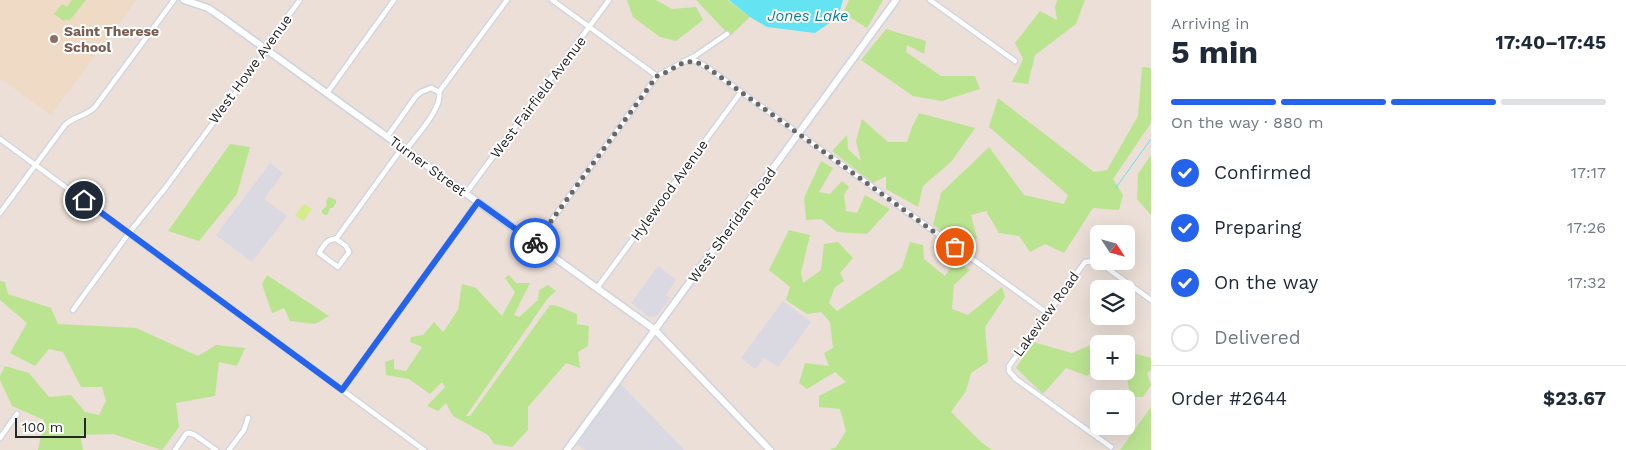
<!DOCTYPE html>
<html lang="en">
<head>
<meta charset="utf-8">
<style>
	body { margin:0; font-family:"Work Sans",sans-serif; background:#f2f2f3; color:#1f2937; height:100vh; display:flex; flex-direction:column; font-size:19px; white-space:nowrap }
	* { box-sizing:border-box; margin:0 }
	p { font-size:16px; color:#747a83 }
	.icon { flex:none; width:28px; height:28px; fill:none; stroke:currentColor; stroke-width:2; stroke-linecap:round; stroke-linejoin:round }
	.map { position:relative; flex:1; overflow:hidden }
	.details { display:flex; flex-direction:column; background:#fff; width:475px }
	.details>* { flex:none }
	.needle { width:32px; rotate:126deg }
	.buttons { position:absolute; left:1090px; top:225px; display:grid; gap:10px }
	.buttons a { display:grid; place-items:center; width:45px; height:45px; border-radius:8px; background:#fff; box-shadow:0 5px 20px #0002; font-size:25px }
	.scale { position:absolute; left:15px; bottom:12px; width:71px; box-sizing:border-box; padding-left:5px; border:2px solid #272727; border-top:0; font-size:14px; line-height:18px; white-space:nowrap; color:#272727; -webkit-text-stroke:4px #fff; paint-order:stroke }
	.pin { position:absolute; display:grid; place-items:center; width:42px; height:42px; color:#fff; margin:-21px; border:2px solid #fff; border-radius:50%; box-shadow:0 1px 5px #0007 }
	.courier { position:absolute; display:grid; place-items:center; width:50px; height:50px; margin:-25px; border:4px solid #2563eb; border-radius:50%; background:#fff; color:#222; box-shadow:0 1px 6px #0007 }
	.headline em { font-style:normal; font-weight:700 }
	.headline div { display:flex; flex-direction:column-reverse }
	.headline { display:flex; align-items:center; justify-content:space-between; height:85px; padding:0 20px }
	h1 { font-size:32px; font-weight:700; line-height:38px }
	.bar { display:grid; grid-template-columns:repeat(4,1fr); gap:8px 5px; align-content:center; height:60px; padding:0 20px }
	.bar i { height:6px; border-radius:4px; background:#e0e1e3 }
	.bar .current { background:#2563eb }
	.bar p { grid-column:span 4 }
	.line { display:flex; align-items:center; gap:12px; padding:0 20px; border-top:1px solid #e0e1e3 }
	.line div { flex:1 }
	ol { padding:0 20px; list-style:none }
	li { display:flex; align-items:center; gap:15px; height:55px }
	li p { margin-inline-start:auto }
	li .icon { padding:5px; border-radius:50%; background:#2563eb; color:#fff; stroke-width:4 }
	li:last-child { color:#747a83 }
	li i { width:28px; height:28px; border:2px solid #e0e1e3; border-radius:50% }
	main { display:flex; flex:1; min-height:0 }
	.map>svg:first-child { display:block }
</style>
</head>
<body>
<main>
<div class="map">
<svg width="1151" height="450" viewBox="0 0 1151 450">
	<rect width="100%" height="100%" fill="#ebdfd7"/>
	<path fill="#dad9e2" d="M270 163 283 173 264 199 287 216 252 262 216 235Z
		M658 266 676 280 666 295 670 298 657 316 649 317 631 303Z
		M783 301 811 322 778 367 764 358 755 369 741 358Z
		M620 384 624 387 684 450H585L576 444Z"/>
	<path fill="#eedac5" d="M0 0H136L51 115 0 78Z"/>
	<path fill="#bbe491" d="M72 0H86L69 21 66 19 64 21 54 14 62 4 67 7Z
		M627 0H656L672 9 696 7 703 20 676 41 660 37 633 17Z
		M696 0H728L750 17 730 36Z
		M849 0H883L867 28 843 13Z
		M1057 0H1085L1076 24 1035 55 1028 84 1012 82 1023 59 1015 43 1040 11 1057 20 1055 7Z
		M886 29 926 41 924 54 907 45 906 52 941 76H975L980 89 942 101 913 96 861 60Z
		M1142 67 1151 68V123L1113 179 1123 195 1119 210 1093 208 1064 253 1045 244 1030 252 1019 236 999 233 986 211 971 215 977 238 967 248 933 225 941 193 989 147 1024 195 1064 204 1068 195 989 127 998 98 1094 172 1107 170 1138 116Z
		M919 113 975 128 952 161 923 186 918 207 886 189V176L873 183 832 151 847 135 848 149 861 161 856 141 862 119 888 142H907L912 127Z
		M230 144 250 147 237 194 199 241 168 231Z
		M1151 155V215L1137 199 1138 174Z
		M821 161 833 168 819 192 830 194 842 181 849 187 844 195 846 211 857 213 865 195 890 209 867 234 837 232 821 219 806 220 804 198Z
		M329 197 336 200V203L333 208H330L328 214 325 215 322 213V210L327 206 326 201Z
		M789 230 810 235 801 273 803 283 821 270 824 244 838 242 853 258 840 273 844 281 835 287 829 303 837 311 902 268 910 242 923 245 924 259 945 276 954 261 970 270 954 285 952 309 968 315 1002 287 1005 297 985 327 988 362 971 373 966 391 951 412 981 442 992 450H830L836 447 846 431 840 409 819 407V396L846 382 835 372 807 389 799 383 805 363 829 366 824 353 833 348 830 322 821 312 807 314 786 300 790 287 769 270Z
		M267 275 329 316 315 324 290 321 284 308 272 313 262 284Z
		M509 275 516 283H530L514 315 519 317 538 300 539 290 548 285 556 291 548 298 466 416H470L550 305 558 306 577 314V324L589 326 588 346 578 352 580 368 566 363 528 407V430L512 447 494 444 488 435 453 416 446 403 438 411 427 406 445 387 442 382 430 394 409 379 386 375 385 362 394 359V369L406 371 422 347 410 342 411 337 423 335 434 322 443 332 458 310 462 284 476 288 502 316 515 292 505 278Z
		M0 281 5 282 8 294 51 308 58 324 136 328 198 356 216 345 245 348 237 366 219 362 215 396 176 403 179 427 162 450 113 434 80 435 83 450H38L44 420 12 406 0 380V376L5 366 29 373 49 397 71 395 85 412 99 415 106 401 102 387H81L63 352 49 349 35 366 10 353 27 323 0 300Z
		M1109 337 1112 344H1099V368L1087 376 1066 368 1043 394 1016 368 1033 342 1072 353Z
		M1136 354 1151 358V370L1147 373 1151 385 1143 397H1130L1126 371V364Z
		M1151 407V450H1120Z"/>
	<path fill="#d3ec8c" d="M304 204 312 209 303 221 295 215Z"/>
	<path fill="#64e4f2" d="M729 0H843L838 17 815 33 767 27 750 17Z"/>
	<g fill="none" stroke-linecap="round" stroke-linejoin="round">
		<path stroke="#64e4f2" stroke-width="1" d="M1115 189 1151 139"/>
		<defs>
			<path id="street" d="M552 0 657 76
				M930 0 1015 61
				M684 61H696L708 68 1047 313
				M327 93 394 0
				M387 137 416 96 421 92 431 88 439 92
				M0 139 424 450
				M406 150C415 137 443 108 439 92L507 0
				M466 193 609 0
				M0 213 65 125C74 116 87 116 95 107L174 0
				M336 239 346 246 349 252 338 267 319 253C323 247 327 238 336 239L402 148
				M535 243 657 76 695 56 727 34
				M597 288 741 92
				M73 310 129 233 166 187 263 55 268 43 300 0
				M342 390 478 202
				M0 438 17 414
				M1111 447 1016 379 1009 371V366L1085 262 1095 261 1100 263 1151 300
				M175 450 186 434 189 433 195 435 216 450
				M229 450 244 430 248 418"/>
			<path id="secondary" d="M184 0 208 8 224 19 655 330 770 450
				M567 450 896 0"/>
		</defs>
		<use href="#street" stroke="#cdd4e1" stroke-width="7"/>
		<use href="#secondary" stroke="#cdd4e1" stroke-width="9"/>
		<use href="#street" stroke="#fff" stroke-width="4.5"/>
		<use href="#secondary" stroke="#fff" stroke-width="6"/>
	</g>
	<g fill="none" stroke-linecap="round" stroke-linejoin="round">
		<path stroke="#6c6765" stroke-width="5" stroke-dasharray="0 9" d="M535 243 657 76C678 69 684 53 708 68L955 247"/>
		<path stroke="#2563eb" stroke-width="6" d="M84 200 342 390 478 202 535 243"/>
	</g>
	<circle fill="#8d6e63" stroke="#fff" stroke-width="2" cx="54" cy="39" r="5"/>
	<g text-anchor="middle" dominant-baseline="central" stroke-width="4" stroke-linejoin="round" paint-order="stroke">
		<g font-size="14" font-weight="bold" fill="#785e54" stroke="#fff" text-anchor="start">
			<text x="64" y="31">Saint Therese<tspan x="64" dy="16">School</tspan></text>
		</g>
		<g font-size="14" fill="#272727" stroke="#fff">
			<text transform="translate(250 69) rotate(-54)">West Howe Avenue</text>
			<text transform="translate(538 97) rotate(-53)">West Fairfield Avenue</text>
			<text transform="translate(428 166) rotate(36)">Turner Street</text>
			<text transform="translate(669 190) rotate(-54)">Hylewood Avenue</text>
			<text transform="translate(732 225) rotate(-54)">West Sheridan Road</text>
			<text transform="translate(1046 314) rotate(-54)">Lakeview Road</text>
		</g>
		<g font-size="15" font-style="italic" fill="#087f9a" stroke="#fff">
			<text x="808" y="16">Jones Lake</text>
		</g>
	</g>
</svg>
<div class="buttons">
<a><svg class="needle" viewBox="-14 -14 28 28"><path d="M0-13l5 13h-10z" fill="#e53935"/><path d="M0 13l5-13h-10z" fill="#747a83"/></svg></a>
<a><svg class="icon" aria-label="layers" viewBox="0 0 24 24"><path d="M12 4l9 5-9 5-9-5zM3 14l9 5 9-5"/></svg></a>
<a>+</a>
<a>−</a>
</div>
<div class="scale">100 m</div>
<div class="pin" style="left:955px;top:247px;background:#ea580c"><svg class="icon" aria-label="bag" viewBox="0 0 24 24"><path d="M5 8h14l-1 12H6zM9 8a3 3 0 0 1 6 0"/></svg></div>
<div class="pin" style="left:84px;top:200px;background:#1f2937"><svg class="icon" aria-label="home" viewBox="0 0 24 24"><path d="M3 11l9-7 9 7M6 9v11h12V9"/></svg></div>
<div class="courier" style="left:535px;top:243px"><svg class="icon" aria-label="bike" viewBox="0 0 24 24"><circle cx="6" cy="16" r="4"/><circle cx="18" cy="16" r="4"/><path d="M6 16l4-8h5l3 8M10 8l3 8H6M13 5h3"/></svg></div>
</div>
<section class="details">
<div class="headline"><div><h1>5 min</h1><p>Arriving in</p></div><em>17:40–17:45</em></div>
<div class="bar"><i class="current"></i><i class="current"></i><i class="current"></i><i></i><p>On the way · 880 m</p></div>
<ol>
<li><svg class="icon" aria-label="check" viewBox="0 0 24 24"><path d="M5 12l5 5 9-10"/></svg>Confirmed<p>17:17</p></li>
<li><svg class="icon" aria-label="check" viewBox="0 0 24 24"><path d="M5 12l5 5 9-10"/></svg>Preparing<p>17:26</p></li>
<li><svg class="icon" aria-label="check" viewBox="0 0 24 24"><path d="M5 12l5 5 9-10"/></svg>On the way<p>17:32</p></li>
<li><i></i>Delivered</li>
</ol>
<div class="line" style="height:65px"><div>Order #2644</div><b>$23.67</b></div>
</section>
</main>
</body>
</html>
